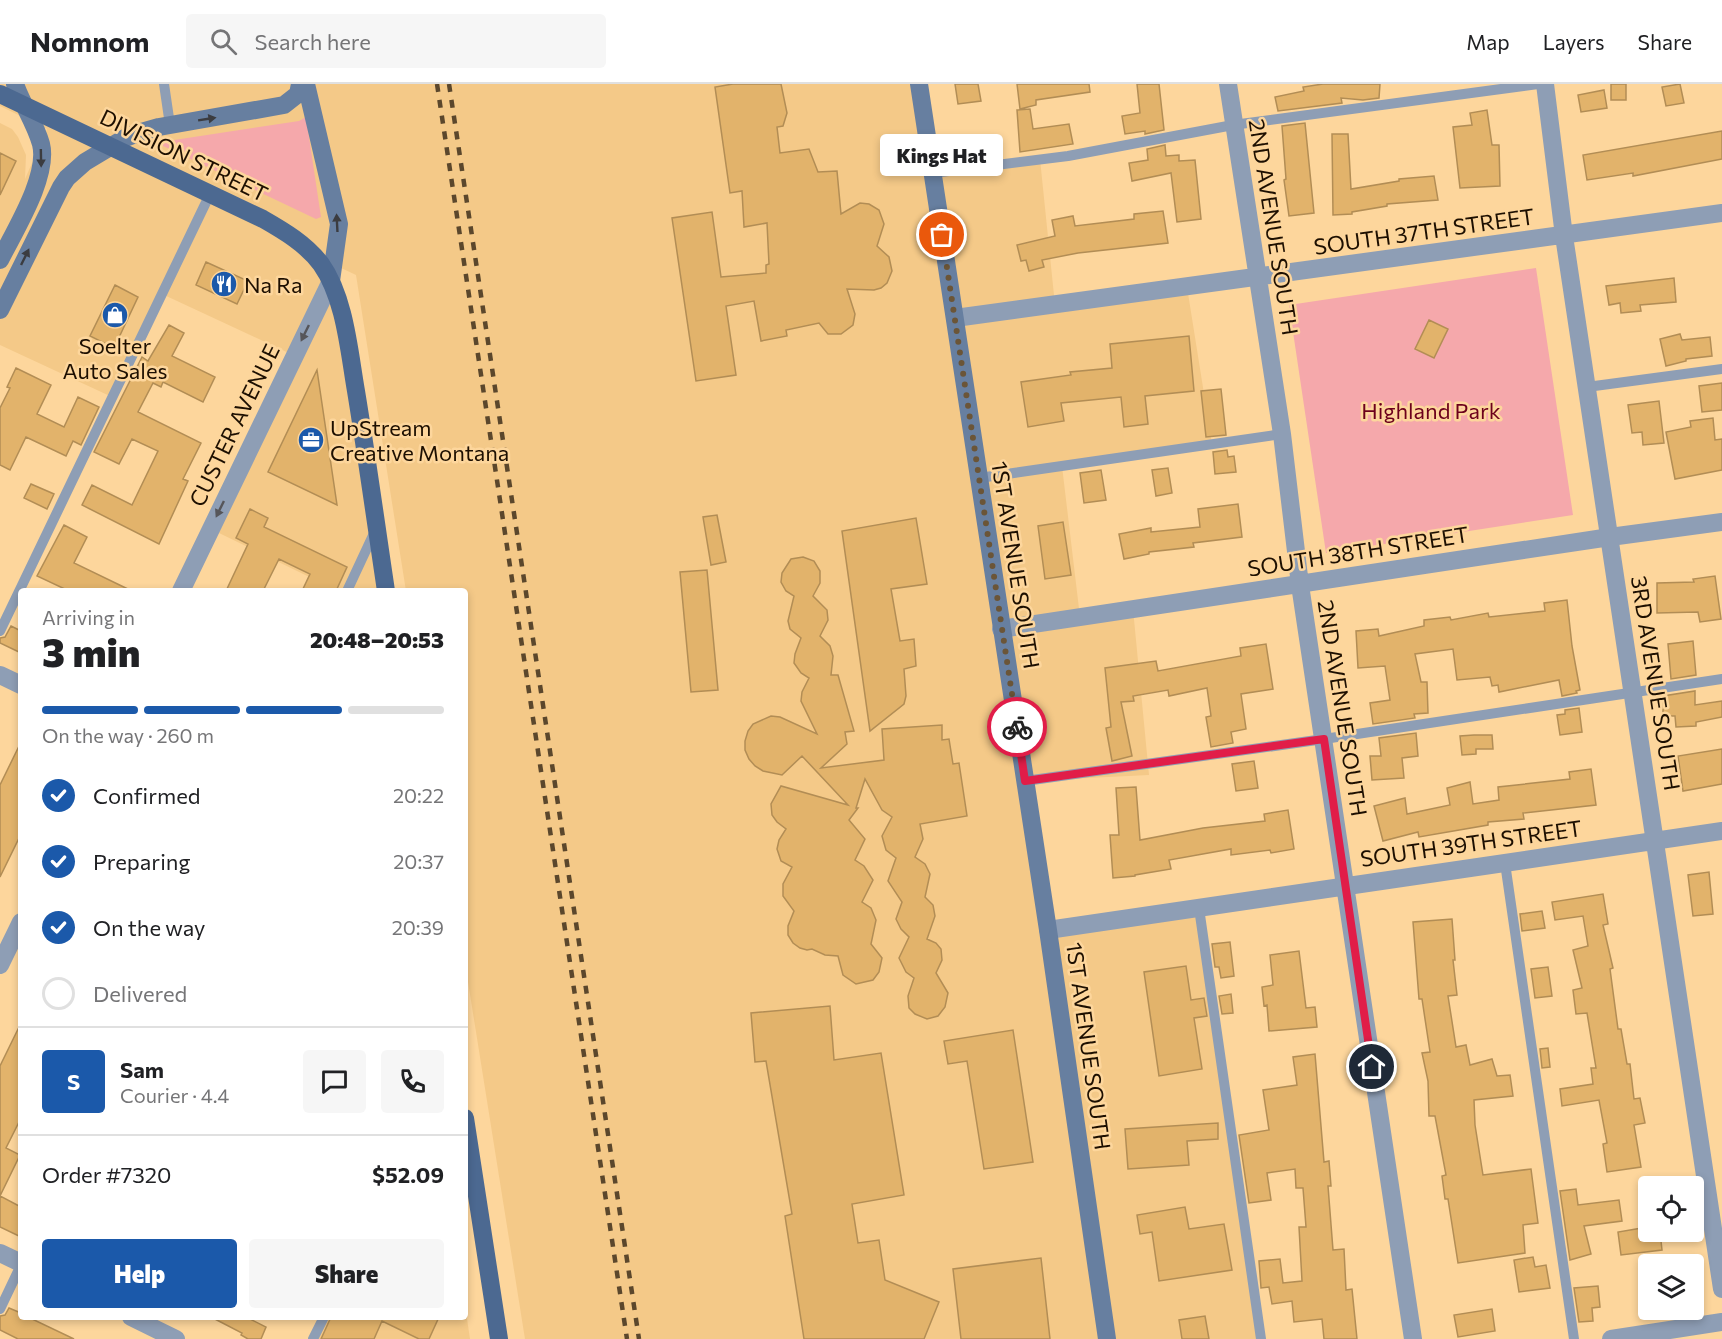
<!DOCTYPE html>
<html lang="en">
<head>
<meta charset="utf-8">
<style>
	body { margin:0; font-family:Commissioner,sans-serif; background:#f6f6f6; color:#202124; height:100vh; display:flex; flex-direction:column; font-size:22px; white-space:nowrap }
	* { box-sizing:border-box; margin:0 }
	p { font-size:20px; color:#757577 }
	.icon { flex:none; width:33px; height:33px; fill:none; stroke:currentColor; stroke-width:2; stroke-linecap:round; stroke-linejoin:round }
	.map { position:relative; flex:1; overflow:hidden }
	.sheet { position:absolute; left:18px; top:504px; width:450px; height:732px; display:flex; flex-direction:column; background:#fff; border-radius:6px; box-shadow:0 3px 9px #0003 }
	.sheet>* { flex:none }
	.tools { position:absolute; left:1638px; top:1092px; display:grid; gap:12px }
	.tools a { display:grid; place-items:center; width:66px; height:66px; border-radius:6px; background:#fff; box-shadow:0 3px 9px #0003; font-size:30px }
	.pin { position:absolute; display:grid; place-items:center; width:51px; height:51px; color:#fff; margin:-26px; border:3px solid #fff; border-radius:50%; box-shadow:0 2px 6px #0007 }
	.courier { position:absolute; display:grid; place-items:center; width:60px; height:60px; margin:-30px; border:4px solid #e11d48; border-radius:50%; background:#fff; color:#222; box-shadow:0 2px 8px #0007 }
	.bubble { position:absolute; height:42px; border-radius:6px; background:#fff; box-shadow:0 3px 9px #0003; font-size:20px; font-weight:800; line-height:42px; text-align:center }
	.overview em { font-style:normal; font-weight:800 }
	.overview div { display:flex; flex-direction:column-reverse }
	.overview { display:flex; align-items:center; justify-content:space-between; height:102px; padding:0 24px }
	h1 { font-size:39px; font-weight:800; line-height:45px }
	.bar { display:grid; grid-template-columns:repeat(4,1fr); gap:9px 6px; align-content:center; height:72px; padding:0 24px }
	.bar i { height:8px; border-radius:4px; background:#e0e0e0 }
	.bar .selected { background:#1b59aa }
	.bar p { grid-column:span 4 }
	.line { display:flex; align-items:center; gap:15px; padding:0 24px; border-top:2px solid #e0e0e0 }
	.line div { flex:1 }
	.round { display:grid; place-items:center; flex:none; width:63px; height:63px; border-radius:6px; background:#f6f6f6 }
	ol { padding:0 24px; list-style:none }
	li { display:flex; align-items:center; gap:18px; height:66px }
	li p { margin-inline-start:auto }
	li .icon { padding:6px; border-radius:50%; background:#1b59aa; color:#fff; stroke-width:4 }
	li:last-child { color:#757577 }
	li i { width:33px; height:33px; border:3px solid #e0e0e0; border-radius:50% }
	.action { display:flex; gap:12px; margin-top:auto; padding:12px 24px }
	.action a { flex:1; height:69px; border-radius:6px; background:#1b59aa; color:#fff; font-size:24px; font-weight:800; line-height:69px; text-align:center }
	.action a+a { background:#f6f6f6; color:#202124 }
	header { display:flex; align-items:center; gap:36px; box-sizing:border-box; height:84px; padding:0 30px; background:#fff; border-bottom:2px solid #e0e0e0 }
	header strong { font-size:28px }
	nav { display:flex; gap:33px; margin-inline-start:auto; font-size:21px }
	.search { width:420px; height:54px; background:#f6f6f6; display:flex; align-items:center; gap:15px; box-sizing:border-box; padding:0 21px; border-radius:6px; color:#757577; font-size:22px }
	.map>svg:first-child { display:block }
</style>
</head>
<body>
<header>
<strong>Nomnom</strong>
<div class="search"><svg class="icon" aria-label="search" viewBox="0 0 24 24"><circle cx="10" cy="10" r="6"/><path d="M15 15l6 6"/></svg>Search here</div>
<nav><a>Map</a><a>Layers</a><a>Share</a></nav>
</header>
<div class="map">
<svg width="1722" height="1255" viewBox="0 0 1722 1255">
	<rect width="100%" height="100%" fill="#fdd69c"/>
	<path fill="#f4c988" d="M0 0H919L933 88 1040 75 1055 221 1187 203 1212 360 1062 382 1080 533 1133 525 1149 691 1026 697 1048 846 1199 824 1263 1255H525L465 879V507H406L356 191 303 166 331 197 386 507H338L219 449 293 271 162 210 112 313 0 261V39L12 45 18 53 26 71 25 95 47 45 0 22Z
		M465 1221 470 1255H313L324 1233H465Z"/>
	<path fill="#f5a8ab" d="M306 33 321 133 316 135 161 61V58L299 37Z
		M1536 184 1573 431 1326 469 1289 221Z"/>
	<path fill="#e2b36b" stroke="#b28d55" stroke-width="1.5" d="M733 0H781L787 29 783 42 777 43 780 69 809 65 818 88 837 87 841 130 860 119 869 120 879 126 884 140 877 162 889 173 892 187 887 199 881 204 874 206 847 205 855 230 853 241 841 250H828L819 239 786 246 787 252 761 257 754 217 726 222 736 291 696 297 672 134 712 128 721 193 766 189V181L769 180 767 139 744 143 742 107 730 109 715 3Z
		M955 0H978L981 17 958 20Z
		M1017 0H1089L1090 8 1036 16V21L1020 25Z
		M1137 0H1159L1164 46 1145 50V47L1125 50 1122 32 1140 29Z
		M1323 0H1380L1379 14 1363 16 1341 14 1342 19 1278 27 1275 13 1304 7 1303 3Z
		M1611 0H1626V16H1611Z
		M1680 0 1684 19 1666 22 1662 3Z
		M1604 6 1607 24 1581 28 1578 11Z
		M1030 25 1033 45 1069 40 1073 60 1020 68 1017 26Z
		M1487 26 1492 61H1499L1500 102 1460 104 1453 43 1472 41 1470 29Z
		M1305 39 1314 129 1289 132 1284 96 1286 95 1282 42Z
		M1722 47V75L1633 92V89L1587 96 1583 71Z
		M1332 50H1348L1351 105 1399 97V95L1434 92 1438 116 1387 120V122L1352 128V130L1333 131Z
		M973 60 975 76 958 78 956 64Z
		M1165 61 1166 72 1179 71V77L1195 76 1201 135 1177 138 1171 89 1132 97 1129 79 1148 76 1147 65Z
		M0 69 16 77 0 111Z
		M1163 127 1168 159 1078 169 1042 176 1044 183 1029 187 1026 176 1021 177 1017 161 1055 152 1052 136 1073 132 1075 142 1134 135V130Z
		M206 178 248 197 237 220 196 201Z
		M1674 194 1676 218 1640 221 1641 227 1621 229 1620 219 1609 221 1606 202Z
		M115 201 138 213 114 264 90 252Z
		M1429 236 1448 245 1434 274 1415 265Z
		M169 241 184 249 172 272 215 293 203 318 163 298 161 303 153 299 138 328 201 359 183 395 188 397 159 460 82 421 92 401 132 421 158 367 132 355 119 380 94 368 142 273 148 277Z
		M1680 250 1682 256 1710 253 1712 272 1686 275V277L1666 282 1660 255Z
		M1189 252 1194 307 1145 312 1148 340 1124 343 1121 313 1061 319 1064 337 1028 343 1021 298 1071 291 1070 288 1112 284 1110 260Z
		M16 284 51 301 37 330 64 343 78 313 99 323 81 361 73 357 66 372 26 353 10 386 0 381V324L10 304 7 303Z
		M317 286 337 421 268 388Z
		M1722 299V326L1702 328 1699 302Z
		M1221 305 1226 351 1206 353 1201 307Z
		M1659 317 1664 359 1643 361 1642 348 1632 349 1628 321Z
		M1713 334 1715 356 1722 355V386L1675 395 1666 348 1691 343 1690 337Z
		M1227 366 1228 373 1234 372 1236 388 1215 390 1213 368Z
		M1168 384 1172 409 1156 412 1152 386Z
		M1101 386 1106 416 1084 419 1080 389Z
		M31 400 54 410 47 425 24 414Z
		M1238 420 1242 453 1193 459 1194 463 1149 468V470L1124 475 1119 450 1151 444V448L1200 443 1198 425Z
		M250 425 268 434 264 443 347 483 336 507H302L310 490 279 475 263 507H226L248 460 236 454Z
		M717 431 726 478 711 481 703 433Z
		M916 434 927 500 891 505 900 557 914 555 916 582 904 585 906 612 904 620 870 647 842 447Z
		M1063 438 1071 491 1045 495 1038 442Z
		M64 441 87 453 74 479 132 507H69L37 492Z
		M803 473 814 477 820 487V499L813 512 827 526 828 536 820 552 830 562 833 572 831 591H838L854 647 845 648 847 660 821 684 884 676 882 645 942 641V656L949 655 953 680 959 679 967 732 920 740 923 755 915 773 925 780 930 790 925 813 933 821 935 832 927 855 936 859 941 865 942 876 936 889 948 909 945 923 938 932 927 935 915 930 909 924 908 912 914 894 906 888 899 874 909 853 901 845 896 835 902 818 888 797 896 774 886 766 882 752 892 733 882 726 865 695 856 724H858L849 736 865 755 855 776 864 782 873 796 862 818 871 824 876 836 871 860 882 874 879 888 873 896 856 900 843 891 838 872 825 871 812 865 807 866 800 864 793 859 788 851V842L794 827 783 812V800L792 783 781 777 777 765 779 756 786 745 777 738 772 731 771 720 781 702 848 721 802 672 782 691 763 687 755 682 749 675 745 666V657L748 647 753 640 771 632 780 633 817 650 801 617 802 608 809 594 801 589 794 579 795 570 801 554 790 545 788 537 794 512 786 507 781 498 782 489 791 475Z
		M707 486 718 606 691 608 680 488Z
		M1715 492 1721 535 1700 538 1698 528 1657 529V499L1694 498 1693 495Z
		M1567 516 1572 562 1580 606 1576 607 1577 609 1562 612 1559 596 1499 608 1498 601 1492 602 1490 593 1457 596 1453 565 1415 570 1421 598H1427L1428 629 1414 630 1415 634 1373 640 1370 619 1390 616 1385 582 1358 584 1356 547 1378 545 1379 552 1424 542V536L1450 533 1451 536 1488 529 1489 533 1545 527 1544 519Z
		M11 542 21 547V569L0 559V554L5 553Z
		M1693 557 1696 591 1671 595 1668 560Z
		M1266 560 1273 605 1241 610 1246 645 1231 648 1233 659 1211 663 1206 633 1211 632 1207 604 1169 612 1168 606 1133 612 1134 617 1121 618 1132 672 1112 677 1106 644 1111 643 1105 584 1156 577 1158 587 1241 572 1240 564Z
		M1695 607V621L1722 617V633L1696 638V642L1676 643 1675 632H1663V612Z
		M1579 624 1582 648 1560 651 1557 631 1565 630V626Z
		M1416 649 1418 672 1402 674 1404 694 1372 696 1370 672H1381L1379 654Z
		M1474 651H1492L1493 665H1476V670L1462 671 1460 652Z
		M21 658V750L0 793V701Z
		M1722 665V700L1683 707 1678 672Z
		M1254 677 1258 704 1236 707 1232 680Z
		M1591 685 1596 721 1523 729 1524 735 1488 738V741L1419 753 1418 748 1383 757 1374 722 1405 714 1407 730 1450 721 1447 704 1470 698 1473 720 1499 716 1498 703 1570 695 1569 688Z
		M1136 703 1140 756 1203 744 1265 737 1264 730 1288 726 1294 765 1271 769 1270 766 1231 771V765L1169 776 1171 785 1135 791V792L1113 794 1110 751H1119L1116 704Z
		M1709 788 1713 830 1693 832 1688 791Z
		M1603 810 1608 840 1603 841 1613 884 1610 885 1618 945H1621L1627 980H1630L1634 1015 1640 1014 1645 1039 1634 1041 1641 1083 1607 1088 1603 1060 1607 1059 1599 1016 1562 1022 1560 1005 1593 1000 1591 984H1596L1587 929 1576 930 1573 906 1582 904 1573 866 1588 862 1583 832 1555 836 1552 818Z
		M1542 827 1545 844 1522 847 1520 830Z
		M1452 835 1455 876H1453L1457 911 1448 912 1456 963 1466 961 1470 981 1492 975 1497 992 1510 991 1513 1012 1474 1016 1475 1041 1483 1091 1531 1085 1538 1139 1523 1141 1525 1169 1458 1179 1448 1115H1445L1442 1092 1446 1091 1435 1032H1429L1428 997 1422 969 1430 968 1422 915H1419L1413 838Z
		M1230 858 1234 892 1221 894 1219 883H1215L1212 860Z
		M1299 867 1306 924 1315 923 1317 943 1269 947 1267 921 1264 922 1262 903 1273 901 1270 871Z
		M1186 882 1191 916 1204 914 1207 932 1194 934 1202 985 1159 992 1144 888Z
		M1548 883 1552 912 1535 914 1531 885Z
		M1231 910 1233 929 1222 930 1219 912Z
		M830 922 834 976 881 969 904 1111 852 1120 858 1159 879 1156 885 1196 939 1218 924 1255H804L785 1132 792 1130 766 977 755 978 751 929Z
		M21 939V1034L6 1064 20 1071 0 1112 21 1123V1153L0 1143V982Z
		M1013 946 1033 1078 984 1085 967 977 948 980 944 957Z
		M1548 964 1550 983 1542 984 1540 965Z
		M1315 970 1324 1078 1329 1077 1331 1102H1328L1333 1166 1344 1165 1346 1206 1352 1205 1357 1255H1324L1322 1235 1294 1238 1292 1217 1272 1220 1269 1203 1261 1204 1259 1177 1280 1175 1283 1199 1302 1197 1299 1143H1306L1303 1104H1296L1295 1085 1267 1089 1271 1116 1249 1119 1239 1051 1269 1046 1263 1006 1297 1001 1293 973Z
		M1218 1039V1055L1187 1057 1189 1081 1128 1085 1125 1045Z
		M1576 1105 1578 1121 1619 1116 1622 1137 1584 1142 1591 1170 1570 1176 1560 1107Z
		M1185 1123 1189 1145 1224 1140 1232 1186 1159 1197 1152 1148 1140 1150 1137 1131Z
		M1648 1143V1148H1660L1662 1166 1621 1171 1618 1148Z
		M1533 1173 1535 1183 1546 1181 1550 1204 1519 1208 1514 1176Z
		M1041 1174 1050 1255H961L953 1185Z
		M1598 1202 1600 1223 1592 1224 1593 1237 1579 1238 1574 1204Z
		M9 1224 21 1229V1233H28L74 1255H18L0 1246V1232L5 1231Z
		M1492 1225 1495 1247 1458 1253 1454 1231Z
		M1205 1232 1209 1255H1182L1179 1236Z
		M211 1233H246L266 1243 261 1255H248L241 1251 242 1249Z
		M331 1233H439L429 1255H419L382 1237 374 1255H321Z"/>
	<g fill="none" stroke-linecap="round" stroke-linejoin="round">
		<path stroke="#8e9eb5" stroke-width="10" d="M164 0 170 41
			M933 89 1068 72 1233 41 1538 0
			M1587 303 1722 285
			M979 394 1282 350
			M347 507 375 447
			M0 547 210 110
			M1025 697 1324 655 1722 595
			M1505 779 1574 1255
			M1199 824 1261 1255
			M0 1225 21 1181
			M313 1255 324 1233"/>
		<path stroke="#8e9eb5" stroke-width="18" d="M1228 0 1282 350 1300 501 1413 1255
			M1545 0 1564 152 1722 1205
			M955 234 1722 129
			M181 507 331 197
			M1001 545 1610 453 1722 438
			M0 591 21 601
			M1048 846 1722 747
			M0 881 21 838
			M0 1169 21 1179
			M131 1233 176 1255
			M1611 1255 1722 1238"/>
		<path stroke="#677fa0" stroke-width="18" d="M306 0 339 140 331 197
			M919 0 1048 846 1107 1255
			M0 176C15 146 49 92 41 60 35 39 22 20 15 0
			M0 226 61 103 67 94 85 78 125 54 138 49 159 43 284 21 298 10 300 0"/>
		<path stroke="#4c6991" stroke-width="18" d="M0 10 263 135C284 147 306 160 321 180 345 214 349 267 356 307 367 374 376 440 386 507
			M465 1034 499 1255"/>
		<path stroke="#5b472c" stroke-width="4.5" stroke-dasharray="8 8" stroke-linecap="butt" d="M437 0 627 1255
			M449 0 639 1255"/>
	</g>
	<defs><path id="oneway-solid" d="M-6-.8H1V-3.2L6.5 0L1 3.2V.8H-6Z" transform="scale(1.5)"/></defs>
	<g fill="#3b3c40">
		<use href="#oneway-solid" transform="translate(207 35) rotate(-9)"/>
		<use href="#oneway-solid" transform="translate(41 74) rotate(89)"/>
		<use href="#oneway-solid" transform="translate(337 139) rotate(-93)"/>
		<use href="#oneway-solid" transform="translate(25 173) rotate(-64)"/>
	</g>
	<g fill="#56565a">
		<use href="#oneway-solid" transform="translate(305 249) rotate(116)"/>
		<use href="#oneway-solid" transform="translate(220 425) rotate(116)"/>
	</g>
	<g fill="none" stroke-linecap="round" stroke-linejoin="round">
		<path stroke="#6b5537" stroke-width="6" stroke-dasharray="0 10.8" d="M942 151 1017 643"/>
		<path stroke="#e11d48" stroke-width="8" d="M1017 643 1025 697 1324 655 1372 983"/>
	</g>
	<defs>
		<symbol id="restaurant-disc" viewBox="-11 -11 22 22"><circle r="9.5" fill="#1b59aa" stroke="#fdd69c"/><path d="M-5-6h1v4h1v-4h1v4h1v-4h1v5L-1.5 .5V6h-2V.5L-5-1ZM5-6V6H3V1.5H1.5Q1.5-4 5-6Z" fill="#fff"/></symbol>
		<symbol id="shop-disc" viewBox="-11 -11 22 22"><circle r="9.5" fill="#1b59aa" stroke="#fdd69c"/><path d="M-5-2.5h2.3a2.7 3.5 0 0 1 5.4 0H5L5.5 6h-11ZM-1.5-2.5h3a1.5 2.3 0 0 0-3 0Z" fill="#fff"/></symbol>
		<symbol id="office-disc" viewBox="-11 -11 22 22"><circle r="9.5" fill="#1b59aa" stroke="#fdd69c"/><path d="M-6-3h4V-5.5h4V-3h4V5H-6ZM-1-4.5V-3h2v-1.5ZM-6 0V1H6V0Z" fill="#fff"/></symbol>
	</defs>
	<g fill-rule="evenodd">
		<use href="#restaurant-disc" x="209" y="185" width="30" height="30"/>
		<use href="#shop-disc" x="100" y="216" width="30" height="30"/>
		<use href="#office-disc" x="296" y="341" width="30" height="30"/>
	</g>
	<g text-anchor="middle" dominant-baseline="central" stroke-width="5" stroke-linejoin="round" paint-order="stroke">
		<g font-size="22" fill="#1d0f00" stroke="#fdd69c">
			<text transform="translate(184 71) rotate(26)">DIVISION STREET</text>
			<text transform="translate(1274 143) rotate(81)">2ND AVENUE SOUTH</text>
			<text transform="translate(1424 147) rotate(-8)">SOUTH 37TH STREET</text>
			<text transform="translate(234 341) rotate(-64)">CUSTER AVENUE</text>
			<text transform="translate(1358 467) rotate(-9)">SOUTH 38TH STREET</text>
			<text transform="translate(1016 481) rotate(81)">1ST AVENUE SOUTH</text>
			<text transform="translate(1656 599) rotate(81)">3RD AVENUE SOUTH</text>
			<text transform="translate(1343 624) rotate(81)">2ND AVENUE SOUTH</text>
			<text transform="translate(1471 759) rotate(-8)">SOUTH 39TH STREET</text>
			<text transform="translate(1089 962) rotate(82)">1ST AVENUE SOUTH</text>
		</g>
		<g font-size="22" fill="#1d0f00" stroke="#fdd69c" text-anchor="start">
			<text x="244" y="200">Na Ra</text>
			<text x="115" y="261" text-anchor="middle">Soelter<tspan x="115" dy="25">Auto Sales</tspan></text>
			<text x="330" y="343">UpStream<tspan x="330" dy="25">Creative Montana</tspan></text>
		</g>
		<g font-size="22" fill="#6c001c" stroke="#fdd69c">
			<text x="1431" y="326">Highland Park</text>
		</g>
	</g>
</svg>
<div class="tools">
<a><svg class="icon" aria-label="locate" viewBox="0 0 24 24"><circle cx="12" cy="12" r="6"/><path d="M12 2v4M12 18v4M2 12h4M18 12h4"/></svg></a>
<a><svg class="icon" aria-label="layers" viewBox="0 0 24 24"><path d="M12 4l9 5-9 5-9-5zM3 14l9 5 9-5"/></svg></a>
</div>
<div class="pin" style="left:942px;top:151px;background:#ea580c"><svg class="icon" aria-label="bag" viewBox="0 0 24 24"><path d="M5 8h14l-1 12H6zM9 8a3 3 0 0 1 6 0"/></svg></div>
<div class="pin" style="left:1372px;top:983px;background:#1f2937"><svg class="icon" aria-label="home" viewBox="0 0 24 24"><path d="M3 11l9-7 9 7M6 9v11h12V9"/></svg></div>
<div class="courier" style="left:1017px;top:643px"><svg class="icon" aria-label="bike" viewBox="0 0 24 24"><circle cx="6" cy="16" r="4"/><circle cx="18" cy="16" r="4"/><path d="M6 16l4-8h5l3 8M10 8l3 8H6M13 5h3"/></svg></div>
<div class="bubble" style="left:880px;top:50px;width:123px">Kings Hat</div>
<section class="sheet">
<div class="overview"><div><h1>3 min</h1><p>Arriving in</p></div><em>20:48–20:53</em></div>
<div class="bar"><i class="selected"></i><i class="selected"></i><i class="selected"></i><i></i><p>On the way · 260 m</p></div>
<ol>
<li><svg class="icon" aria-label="check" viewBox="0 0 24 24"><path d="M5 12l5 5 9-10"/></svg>Confirmed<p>20:22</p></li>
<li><svg class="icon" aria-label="check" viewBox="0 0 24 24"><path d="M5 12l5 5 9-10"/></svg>Preparing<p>20:37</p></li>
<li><svg class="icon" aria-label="check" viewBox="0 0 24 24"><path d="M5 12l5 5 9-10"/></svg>On the way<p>20:39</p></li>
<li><i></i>Delivered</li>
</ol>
<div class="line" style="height:108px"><b class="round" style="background:#1b59aa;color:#fff">S</b><div><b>Sam</b><p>Courier · 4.4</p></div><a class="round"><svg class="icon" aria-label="chat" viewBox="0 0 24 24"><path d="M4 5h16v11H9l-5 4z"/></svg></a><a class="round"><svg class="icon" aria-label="phone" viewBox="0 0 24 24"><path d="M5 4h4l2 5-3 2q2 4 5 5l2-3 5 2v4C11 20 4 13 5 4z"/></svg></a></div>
<div class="line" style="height:78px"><div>Order #7320</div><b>$52.09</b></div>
<div class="action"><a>Help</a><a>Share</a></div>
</section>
</div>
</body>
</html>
